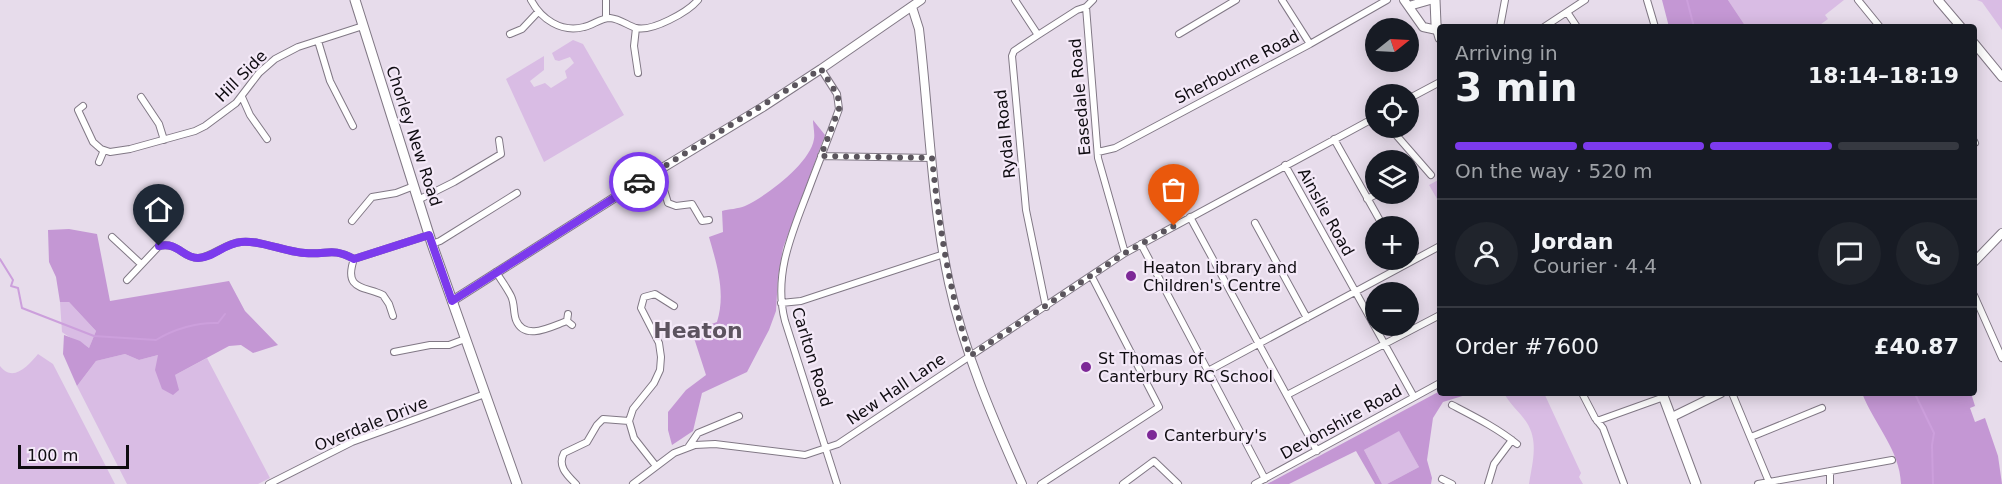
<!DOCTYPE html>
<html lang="en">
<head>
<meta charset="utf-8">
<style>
	body { margin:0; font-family:"DejaVu Sans",sans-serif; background:#20242c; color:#f1f3f6; height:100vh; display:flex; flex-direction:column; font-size:22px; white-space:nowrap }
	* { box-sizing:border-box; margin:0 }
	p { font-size:20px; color:#9ea1a6 }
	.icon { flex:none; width:33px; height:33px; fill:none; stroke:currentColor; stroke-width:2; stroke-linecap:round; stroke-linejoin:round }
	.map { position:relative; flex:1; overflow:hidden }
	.details { position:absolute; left:1437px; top:24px; width:540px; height:372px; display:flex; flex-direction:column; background:#171b24; border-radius:6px; box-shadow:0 3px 15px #0003 }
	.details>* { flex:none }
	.needle { width:39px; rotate:72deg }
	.buttons { position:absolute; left:1365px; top:18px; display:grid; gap:12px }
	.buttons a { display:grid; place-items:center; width:54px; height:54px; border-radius:50%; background:#171b24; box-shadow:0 3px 15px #0003; font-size:30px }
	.scale { position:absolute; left:18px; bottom:15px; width:111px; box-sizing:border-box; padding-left:6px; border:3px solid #0f0c11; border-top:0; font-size:16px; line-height:21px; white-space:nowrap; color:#0f0c11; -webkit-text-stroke:4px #f4e9f8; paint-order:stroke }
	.pin { position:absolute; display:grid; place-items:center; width:51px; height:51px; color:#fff; margin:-62px -26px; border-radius:50% 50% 50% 0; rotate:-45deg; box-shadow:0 0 6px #0007 }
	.pin .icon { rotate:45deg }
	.courier { position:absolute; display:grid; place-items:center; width:60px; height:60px; margin:-30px; border:4px solid #7c3aed; border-radius:50%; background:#fff; color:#222; box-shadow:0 2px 8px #0007 }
	.headline em { font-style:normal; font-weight:600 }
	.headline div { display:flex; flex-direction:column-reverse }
	.headline { display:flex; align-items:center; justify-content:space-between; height:102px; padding:0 18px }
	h1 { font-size:39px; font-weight:600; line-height:45px }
	.bar { display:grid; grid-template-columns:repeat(4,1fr); gap:9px 6px; align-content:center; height:72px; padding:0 18px }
	.bar i { height:8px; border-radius:4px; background:#363941 }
	.bar .on { background:#7c3aed }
	.bar p { grid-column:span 4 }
	.line { display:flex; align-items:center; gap:15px; padding:0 18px; border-top:2px solid #363941 }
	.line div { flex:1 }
	.round { display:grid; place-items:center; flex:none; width:63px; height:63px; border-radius:32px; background:#20242c }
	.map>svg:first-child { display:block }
</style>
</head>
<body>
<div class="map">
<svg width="2002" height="484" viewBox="0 0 2002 484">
	<rect width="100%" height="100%" fill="#e7dceb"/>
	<path fill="#d9bce4" d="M1728 0H1844L1825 15 1828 19 1817 27H1746Z
		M1977 0H2002V30L1982 2Z
		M573 40 583 44 624 115 544 162 506 79 544 56V70L530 81 534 87 545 83 551 88 567 78 565 71 574 63 570 57 559 61 555 60 552 53Z
		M1440 179V204L1429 185Z
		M60 302H69L96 331 89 348C80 340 70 339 62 332Z
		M38 354 53 364 115 484H0V366C13 383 28 366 38 354Z
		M125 354 139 360 158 355 175 375 207 358 270 478 258 484H127L77 386 96 361Z
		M1504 393H1544L1581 473 1579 477 1583 484H1529C1532 464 1539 442 1527 423 1520 412 1510 405 1504 393Z
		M1399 430 1419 467 1387 484H1382L1364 450Z"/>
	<path fill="#c497d4" d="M1662 0H1728L1746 27H1669Z
		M813 120 825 135 783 248 778 277 776 311 769 330 747 372 702 393 693 431 672 445 668 430V412L686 390 706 375 694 338 701 336 706 326 717 322C726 293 717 265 709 237L723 232 722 211C729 209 738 209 745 206 766 196 810 164 814 139 815 133 813 126 813 120Z
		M69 229 97 234 110 301 229 281 245 311 278 345 253 353 241 345 229 346 175 375 179 390 173 395 162 389 155 370 158 355 139 360 125 354 96 361 77 386 63 354 64 335 80 341 89 348 96 331 69 302H60L56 277 49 262 48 230Z
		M1440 391V393L1469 394 1443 402 1433 418 1427 460 1432 478 1431 484H1387L1419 467 1399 431 1364 450 1382 484H1375L1356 451 1289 484H1267Z
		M1862 393H1971L1975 406 1970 408 1975 422 1985 418 1998 456 2002 484H1901C1900 450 1874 424 1862 393Z"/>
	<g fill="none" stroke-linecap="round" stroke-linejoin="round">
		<path stroke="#cc9fdc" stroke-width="2" d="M1687 0 1694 27
			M0 259 13 280 11 286 18 288 22 308 94 336 156 340C174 329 198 322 218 323L225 314
			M1917 393 1916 396 1934 433 1932 445 1933 484"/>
		<defs>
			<path id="minor" d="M531 0C541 19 561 33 584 27 593 25 601 18 610 18 620 19 627 25 636 28 652 32 688 12 698 0
				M606 0V18
				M1015 0 1038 35
				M1282 0 1310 44
				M1647 0 1655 27
				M1858 0 1880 27
				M1086 7 1098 158 1125 253
				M1567 12 1577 27
				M1500 27 1505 0
				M1544 27 1585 0
				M636 28 634 46 638 73
				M510 34 522 29 538 12
				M1179 34 1236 0
				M318 41 330 81 353 126
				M821 69 837 94 839 109C829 137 818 164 808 191 792 233 773 275 785 321L837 484
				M141 97 159 124 164 140
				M242 97 250 115 267 139
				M1408 99 1440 82
				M83 106 78 110 93 142 101 149 110 152 130 149 195 131 205 126 236 103 259 73 275 59 298 47 363 26
				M1390 128 1431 175
				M1334 139 1383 226
				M1974 141 1975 143
				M1098 152 1115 148 1310 44 1387 0
				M821 156 932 158
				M99 162 104 150
				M1285 165 1414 397
				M650 175 664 190 668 203 676 206 692 204 702 221 709 220
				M1408 176H1409
				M1408 187 1409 188
				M1367 199 1377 194
				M418 200 454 182 501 154 499 140
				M1190 217 1317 451
				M352 221 372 197 396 193 414 186
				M1255 223 1307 318
				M112 237 141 264
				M432 244 440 241 517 193
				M1141 244 1265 479
				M354 259C343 291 365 286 383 295L389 304 393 316
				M496 272C501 280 507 288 511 296 515 304 513 312 516 320 525 342 552 326 567 321
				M127 280 159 246C179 242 182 258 198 258 211 258 225 243 241 242 262 240 284 252 305 253 328 255 332 247 354 259L429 235
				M1974 295 2002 358
				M781 303 801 301 944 254
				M1046 307 1026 210 1012 56 1014 51 1038 35 1077 10 1086 7 1093 0
				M568 314 567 321 572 325
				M394 352 430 345H449L465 339
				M1208 371 1440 246
				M1582 393 1595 418 1603 428 1624 484
				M1732 393 1769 482
				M1287 395 1440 315
				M1452 405C1475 417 1497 428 1517 444
				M1597 421 1664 397
				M1751 437 1822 408
				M689 446 698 433 739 416
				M656 466 634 438 629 421 633 409 654 383 660 370 661 357 659 343 641 308 644 297 655 294 674 306
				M1442 479 1452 484
				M269 484 352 442 485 394
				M576 484C567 475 557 466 564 453L587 442 597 425 603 419 629 421
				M633 484 674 453 695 445 715 444 805 455 838 444 1125 253 1376 117
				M1041 484 1159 407 1092 277
				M1123 484 1154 461 1178 484
				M1255 484 1440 383
				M1488 484 1494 464 1512 440
				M1758 484 1892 460
				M1830 484V471"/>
			<path id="tertiary" d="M1404 0 1423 27 1437 30
				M1938 0 1961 27
				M1409 6 1430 0
				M912 7 919 29C929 114 931 199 949 283 964 352 993 419 1022 484
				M1974 43 2002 77
				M1974 262 2002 233
				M452 301 636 184 763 107 821 69 921 0
				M1672 417 1721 393"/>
			<path id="secondary" d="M1435 0 1436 24 1440 38
				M1662 393 1696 484"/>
			<path id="primary" d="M355 0 432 244 517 484"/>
		</defs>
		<use href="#minor" stroke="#817885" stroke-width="8"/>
		<use href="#tertiary" stroke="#817885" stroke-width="10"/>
		<use href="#secondary" stroke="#817885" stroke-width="11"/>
		<use href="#primary" stroke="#817885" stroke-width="11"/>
		<use href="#minor" stroke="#fff" stroke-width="6"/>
		<use href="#tertiary" stroke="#fff" stroke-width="8"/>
		<use href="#secondary" stroke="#fff" stroke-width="9"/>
		<use href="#primary" stroke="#fff" stroke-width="9"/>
	</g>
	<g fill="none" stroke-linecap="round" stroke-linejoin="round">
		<path stroke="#5b555d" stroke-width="6" stroke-dasharray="0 10.8" d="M639 182 821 69 837 94 840 106 821 156 932 158C939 226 949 291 970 356L1125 253 1174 226"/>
		<path stroke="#7c3aed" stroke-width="8" d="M159 246C179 242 182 258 198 258 213 258 225 243 241 242 262 240 284 252 305 253 328 255 332 247 354 259L429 235 452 301 639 182"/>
	</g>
	<g fill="#7d2897" stroke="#f4e9f8" stroke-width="2">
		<circle cx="1131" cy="276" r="6"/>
		<circle cx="1086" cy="367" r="6"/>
		<circle cx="1152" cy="435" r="6"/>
	</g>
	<g text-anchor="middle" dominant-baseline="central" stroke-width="4.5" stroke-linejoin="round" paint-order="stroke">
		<g font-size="16" fill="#0f0c11" stroke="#f4e9f8">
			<text transform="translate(1237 67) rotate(-28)">Sherbourne Road</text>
			<text transform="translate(241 76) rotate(-45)">Hill Side</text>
			<text transform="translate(1080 97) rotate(-95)">Easedale Road</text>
			<text transform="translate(1005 134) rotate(-96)">Rydal Road</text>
			<text transform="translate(414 136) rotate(72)">Chorley New Road</text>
			<text transform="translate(1326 212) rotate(61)">Ainslie Road</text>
			<text transform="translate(812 357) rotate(73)">Carlton Road</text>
			<text transform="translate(896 389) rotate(-34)">New Hall Lane</text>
			<text transform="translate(1341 422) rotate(-29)">Devonshire Road</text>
			<text transform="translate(371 424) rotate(-22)">Overdale Drive</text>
		</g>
		<g font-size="16" fill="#0f0c11" stroke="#f4e9f8" text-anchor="start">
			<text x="1143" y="267">Heaton Library and<tspan x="1143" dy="18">Children's Centre</tspan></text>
			<text x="1098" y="358">St Thomas of<tspan x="1098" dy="18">Canterbury RC School</tspan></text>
			<text x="1164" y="435">Canterbury's</text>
		</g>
		<g font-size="22" font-weight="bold" fill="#5c535f" stroke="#f4e9f8">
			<text x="698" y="330">Heaton</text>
		</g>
	</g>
</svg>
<div class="buttons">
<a><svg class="needle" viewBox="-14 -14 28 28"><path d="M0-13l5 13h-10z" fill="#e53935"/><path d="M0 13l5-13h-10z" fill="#9ea1a6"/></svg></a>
<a><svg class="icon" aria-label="locate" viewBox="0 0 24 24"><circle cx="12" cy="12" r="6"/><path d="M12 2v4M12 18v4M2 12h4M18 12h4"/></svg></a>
<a><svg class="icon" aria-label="layers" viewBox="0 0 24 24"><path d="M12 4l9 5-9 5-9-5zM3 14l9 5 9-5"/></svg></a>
<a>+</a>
<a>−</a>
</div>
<div class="scale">100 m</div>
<div class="pin" style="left:1174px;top:226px;background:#ea580c"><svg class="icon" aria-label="bag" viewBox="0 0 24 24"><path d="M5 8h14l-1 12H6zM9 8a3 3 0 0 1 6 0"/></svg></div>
<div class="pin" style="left:159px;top:246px;background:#1f2937"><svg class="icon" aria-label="home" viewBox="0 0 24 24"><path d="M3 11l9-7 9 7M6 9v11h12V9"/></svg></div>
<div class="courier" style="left:639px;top:182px"><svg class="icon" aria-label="car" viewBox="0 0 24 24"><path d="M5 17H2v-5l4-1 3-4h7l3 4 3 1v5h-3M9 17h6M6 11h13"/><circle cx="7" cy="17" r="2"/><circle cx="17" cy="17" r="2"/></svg></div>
<section class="details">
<div class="headline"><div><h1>3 min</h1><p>Arriving in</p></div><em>18:14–18:19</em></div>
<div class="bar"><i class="on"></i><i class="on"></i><i class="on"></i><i></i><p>On the way · 520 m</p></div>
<div class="line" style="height:108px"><a class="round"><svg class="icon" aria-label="person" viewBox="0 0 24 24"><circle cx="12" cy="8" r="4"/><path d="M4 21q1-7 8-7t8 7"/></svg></a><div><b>Jordan</b><p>Courier · 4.4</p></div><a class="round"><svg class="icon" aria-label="chat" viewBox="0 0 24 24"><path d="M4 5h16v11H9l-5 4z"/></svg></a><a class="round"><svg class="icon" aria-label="phone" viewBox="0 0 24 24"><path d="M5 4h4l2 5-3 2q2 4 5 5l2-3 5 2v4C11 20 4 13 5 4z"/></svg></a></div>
<div class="line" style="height:78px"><div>Order #7600</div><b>£40.87</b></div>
</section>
</div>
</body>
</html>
